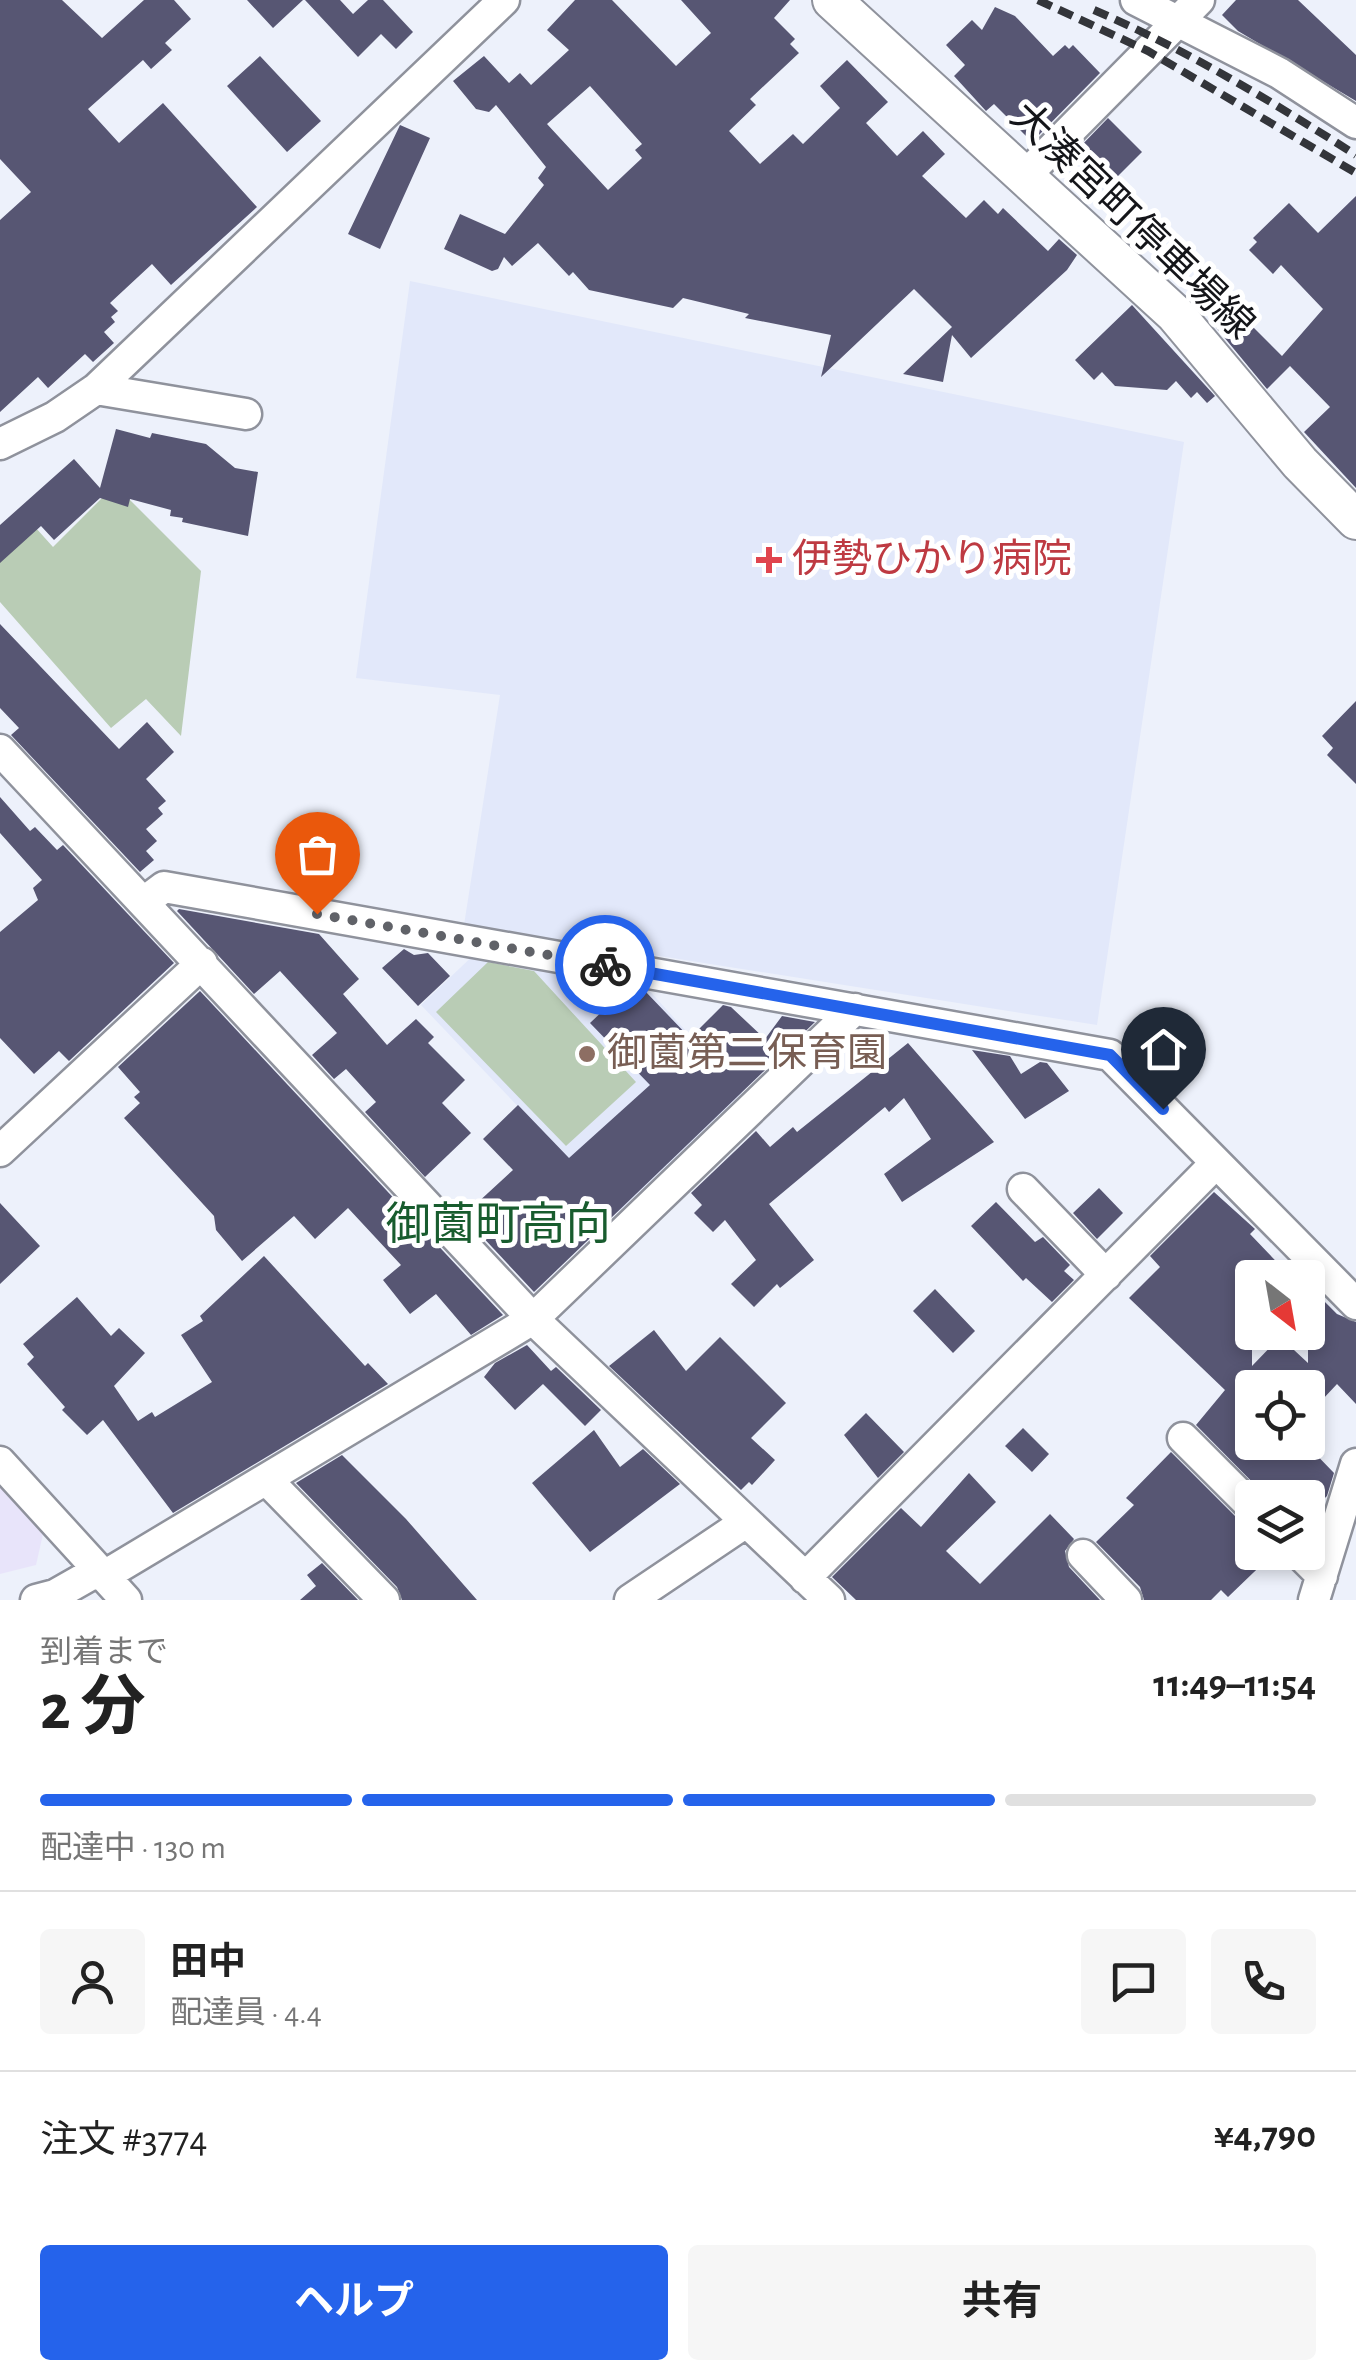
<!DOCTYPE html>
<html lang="ja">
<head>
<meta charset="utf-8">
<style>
	body { margin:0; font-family:"Alegreya Sans","Noto Sans JP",sans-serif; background:#f6f6f6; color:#222; height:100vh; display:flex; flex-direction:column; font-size:38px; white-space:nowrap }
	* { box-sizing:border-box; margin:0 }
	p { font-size:32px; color:#767676 }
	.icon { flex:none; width:55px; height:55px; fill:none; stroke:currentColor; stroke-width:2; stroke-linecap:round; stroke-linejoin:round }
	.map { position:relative; height:1600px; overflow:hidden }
	.details { display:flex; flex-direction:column; background:#fff; flex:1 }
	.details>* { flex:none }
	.needle { width:65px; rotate:149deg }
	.buttons { position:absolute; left:1235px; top:1260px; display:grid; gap:20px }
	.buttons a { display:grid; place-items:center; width:90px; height:90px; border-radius:10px; background:#fff; box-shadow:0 5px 15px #0003; font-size:50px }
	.pin { position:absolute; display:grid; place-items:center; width:85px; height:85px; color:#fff; margin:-102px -42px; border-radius:50% 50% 50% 0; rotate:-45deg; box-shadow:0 0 10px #0007 }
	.pin .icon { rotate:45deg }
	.courier { position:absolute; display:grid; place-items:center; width:100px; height:100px; margin:-50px; border:8px solid #2563eb; border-radius:50%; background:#fff; color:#222; box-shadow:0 2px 12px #0007 }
	.head em { font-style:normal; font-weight:700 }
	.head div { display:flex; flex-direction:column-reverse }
	.head { display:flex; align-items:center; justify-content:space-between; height:170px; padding:0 40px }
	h1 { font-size:65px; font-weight:700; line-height:75px }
	.bar { display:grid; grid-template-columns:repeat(4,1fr); gap:15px 10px; align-content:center; height:120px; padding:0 40px }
	.bar i { height:12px; border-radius:8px; background:#e0e0e0 }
	.bar .selected { background:#2563eb }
	.bar p { grid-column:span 4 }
	.line { display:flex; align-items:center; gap:25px; padding:0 40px; border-top:2px solid #e0e0e0 }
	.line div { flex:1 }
	.round { display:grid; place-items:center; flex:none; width:105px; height:105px; border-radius:10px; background:#f6f6f6 }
	.cta { display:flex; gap:20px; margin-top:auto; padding:20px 40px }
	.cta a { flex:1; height:115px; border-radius:10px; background:#2563eb; color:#fff; font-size:40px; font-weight:700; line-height:115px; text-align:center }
	.cta a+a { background:#f6f6f6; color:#222 }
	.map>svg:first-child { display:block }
</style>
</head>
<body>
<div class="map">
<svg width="1356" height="1600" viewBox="0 0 1356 1600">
	<rect width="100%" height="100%" fill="#edf1fb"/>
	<path fill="#e8e4fa" d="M0 1475 45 1525 36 1565 0 1574Z"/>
	<path fill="#e2e8fa" d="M410 281 1184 442 1097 1025 464 925 500 695 356 678Z
		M479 950 638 978 750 1102 623 1216 421 1005Z"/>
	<path fill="#b9ccb5" d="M108 492 124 494 201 571 181 736 146 699 111 728 0 602V544L26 517 53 547Z
		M488 962 534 971 636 1082 566 1146 436 1012Z"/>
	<path fill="#575673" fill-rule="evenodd" d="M0 0H62L102 38 144 0H174L191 19 165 43 172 50 151 69 143 60 88 109 119 143 163 103 257 207 171 285 152 264 110 303 118 311 111 317 115 322 104 332 114 343 93 362 85 354 48 388 38 377 0 412V220L31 192 0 159Z
		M247 0H303L273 28Z
		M305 0H340L353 14 368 0H383L413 32 396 49 381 34 358 57Z
		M575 0H612L676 66 711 33 681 0H790L774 18 795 39 790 44 799 53 750 99 756 105 729 131 760 164 793 134 803 144 840 108 820 86 847 60 888 102 866 123 897 156 923 131 945 154 922 176 966 218 984 200 998 214 1003 208 1048 251 1059 239 1077 255 1067 270 971 358 952 335 943 382 903 374 952 327 914 289 821 377 831 335 745 318 749 314 683 298 673 308 589 290 573 272 569 276 538 243 512 266 504 257 498 269 492 271 444 249 460 214 505 234 544 185 538 178 546 167 496 105 489 112 476 109 453 81 484 56 509 83 520 73 531 85 569 50 547 30ZM590 86 642 144 635 150 642 158 608 190 547 124Z
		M1236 0H1298L1356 55V101L1238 31 1222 15Z
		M995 7 1015 16 1053 56 1065 45 1069 49 1073 45 1100 73 1032 142 994 104 986 111 954 76 965 65 946 45 972 20 982 30Z
		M260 56 321 121 287 152 227 86Z
		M1108 118 1142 152 1112 182 1078 149Z
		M400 125 430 138 380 249 348 234Z
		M1356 196V488L1304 432 1330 407 1290 366 1267 389 1209 319 1227 301 1282 356 1323 309 1281 265 1273 274 1249 250 1257 242 1253 238 1289 203 1318 233Z
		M1132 305 1215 396 1207 403 1197 392 1191 398 1176 381 1167 390 1115 386 1102 372 1094 380 1075 360Z
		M116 429 150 438 152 433 206 444 235 468 258 472 248 536 182 522 183 518 170 516 171 510 130 499 128 507 100 498 54 540 41 526 0 563V525L74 459 100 488Z
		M0 624 119 749 147 722 174 752 146 779 166 801 158 808 163 814 146 829 157 841 146 851 154 860 140 872 11 735 19 728 0 708Z
		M1356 701V784L1327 755 1333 748 1322 736Z
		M0 797 30 831 35 827 57 850 63 845 174 963 69 1061 59 1051 34 1074 0 1038V932L38 900 33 888 42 880 0 833Z
		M179 909 319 934 359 979 343 994 387 1045 416 1019 434 1037 428 1043 465 1080 442 1103 471 1133 425 1177 365 1112 376 1102 346 1069 334 1079 312 1055 337 1033 280 971 254 994 177 911Z
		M404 949 414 955 428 953 450 976 418 1006 382 968Z
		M627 988 645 991 690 1038 723 1005 731 1007 765 1039 782 1016 815 1022 534 1292 463 1216 513 1170 483 1139 518 1105 569 1158 650 1085 590 1023Z
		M200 991 503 1315 471 1335 436 1294 410 1314 383 1280 401 1265 348 1208 315 1239 294 1216 242 1261 216 1230 214 1216 124 1118 140 1103 134 1097 140 1092 118 1067Z
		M908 1043 994 1142 902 1202 884 1174 931 1139 904 1098 889 1112 885 1107 769 1204 814 1260 780 1288 777 1284 754 1307 731 1284 756 1260 725 1220 713 1232 694 1213 702 1205 691 1193 756 1131 770 1147 793 1127 797 1132Z
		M972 1050 1010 1056 1021 1074 1040 1062 1047 1063 1069 1091 1025 1119Z
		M1099 1188 1123 1213 1097 1239 1073 1213Z
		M1214 1192 1255 1229 1250 1234 1292 1278H1252V1366L1280 1337 1308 1363V1294L1319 1306 1324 1301 1337 1314 1356 1322V1404L1337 1384 1308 1415V1388H1252V1442H1304L1334 1473 1327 1496 1308 1514V1498H1268L1196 1425 1225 1390 1129 1298 1160 1267 1150 1256Z
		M996 1202 1035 1242 1043 1237 1070 1265 1064 1271 1074 1280 1052 1302 1026 1278 1023 1281 971 1226Z
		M0 1203 40 1246 0 1284Z
		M264 1256 365 1366 368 1363 388 1384 173 1513 103 1420 87 1435 62 1410 65 1407 27 1364 34 1357 23 1344 77 1297 111 1336 119 1328 145 1353 114 1386 138 1421 152 1412 155 1417 212 1382 181 1335 203 1321 200 1316Z
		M935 1289 975 1331 953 1353 913 1311Z
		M654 1330 686 1371 720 1337 786 1403 751 1438 775 1460 752 1485 749 1482 741 1490 609 1366Z
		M527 1345 551 1371 556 1367 601 1410 585 1426 543 1384 515 1410 484 1377 495 1363Z
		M866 1413 904 1452 878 1478 844 1435Z
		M1023 1428 1049 1454 1032 1472 1005 1446Z
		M594 1430 620 1467 643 1449 680 1484 590 1552 532 1483Z
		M1171 1452 1239 1520 1252 1525V1552H1275L1228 1597 1221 1590 1211 1600H1144L1140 1587 1096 1542 1134 1505 1126 1498Z
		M342 1455 406 1519 477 1600H402L397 1587 296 1483Z
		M969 1473 996 1502 946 1551 980 1584 1050 1514 1074 1539 1065 1551 1069 1567 1100 1600H856L832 1577 901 1508 921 1527Z
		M322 1563 358 1600H300L316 1586 307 1575Z"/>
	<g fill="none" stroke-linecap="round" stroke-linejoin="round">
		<defs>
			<path id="minor" d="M1136 0 1279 73 1356 123
				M1025 176 1199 0
				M96 389 246 414
				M0 444 55 417 96 389 504 0
				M0 750 533 1319 829 1600
				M144 902 164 887 1110 1055 1356 1304
				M0 1151 202 963
				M1023 1189 1106 1275
				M1183 1438 1252 1507
				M0 1462 126 1600
				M266 1479 384 1600
				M1298 1552 1322 1576
				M1083 1555 1126 1600
				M104 1576 533 1319 855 1009
				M805 1578 1216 1163
				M36 1600 55 1595 99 1570
				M630 1600 746 1522
				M1314 1600 1356 1464"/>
			<path id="major" d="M832 0 1175 314 1300 463 1356 520"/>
		</defs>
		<use href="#minor" stroke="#8f929c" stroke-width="35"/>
		<use href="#major" stroke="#8f929c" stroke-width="42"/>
		<use href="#minor" stroke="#fff" stroke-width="30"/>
		<use href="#major" stroke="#fff" stroke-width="38"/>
		<path stroke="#33353a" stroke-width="8" stroke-dasharray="15 8" stroke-linecap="butt" d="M1038 0 1148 51 1356 173
			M1094 10C1187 50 1271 101 1356 155"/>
	</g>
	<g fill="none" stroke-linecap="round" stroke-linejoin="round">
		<path stroke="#606268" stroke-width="10" stroke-dasharray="0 18" d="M317 914 605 965"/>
		<path stroke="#2563eb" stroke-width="12" d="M605 965 1110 1055 1163 1109"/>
	</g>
	<path fill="#e0444e" stroke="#fff" stroke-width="4" d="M764 545h10v10h10v10h-10v10h-10v-10h-10v-10h10z"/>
	<circle fill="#8d6e63" stroke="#fff" stroke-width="4" cx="587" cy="1054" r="10"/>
	<g text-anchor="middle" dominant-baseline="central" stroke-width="10" stroke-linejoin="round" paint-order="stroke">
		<g font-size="40" fill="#141519" stroke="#fff">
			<text transform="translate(1132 221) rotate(44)">大湊宮町停車場線</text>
		</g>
		<g font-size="40" fill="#be3a42" stroke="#fff" text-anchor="start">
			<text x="792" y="560">伊勢ひかり病院</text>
		</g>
		<g font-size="40" fill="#785e54" stroke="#fff" text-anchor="start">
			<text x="607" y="1054">御薗第二保育園</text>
		</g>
		<g font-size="45" fill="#185c2e" stroke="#fff">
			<text x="498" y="1225">御薗町高向</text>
		</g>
	</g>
</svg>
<div class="buttons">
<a><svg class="needle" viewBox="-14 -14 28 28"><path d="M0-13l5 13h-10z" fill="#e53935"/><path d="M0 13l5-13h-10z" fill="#767676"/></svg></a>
<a><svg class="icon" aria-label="locate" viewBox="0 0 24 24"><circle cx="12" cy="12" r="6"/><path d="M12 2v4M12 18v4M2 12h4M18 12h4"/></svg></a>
<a><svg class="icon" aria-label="layers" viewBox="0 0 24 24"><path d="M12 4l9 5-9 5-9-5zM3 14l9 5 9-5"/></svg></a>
</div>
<div class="pin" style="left:317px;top:914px;background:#ea580c"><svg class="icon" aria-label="bag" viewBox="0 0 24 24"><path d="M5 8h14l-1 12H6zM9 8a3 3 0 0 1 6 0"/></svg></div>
<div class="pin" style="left:1163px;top:1109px;background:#1f2937"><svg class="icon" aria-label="home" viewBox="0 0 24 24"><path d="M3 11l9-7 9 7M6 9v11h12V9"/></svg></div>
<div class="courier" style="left:605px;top:965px"><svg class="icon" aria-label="bike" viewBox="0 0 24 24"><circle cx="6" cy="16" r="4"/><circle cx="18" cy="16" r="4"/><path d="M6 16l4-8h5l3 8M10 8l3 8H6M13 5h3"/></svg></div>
</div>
<section class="details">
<div class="head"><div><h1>2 分</h1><p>到着まで</p></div><em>11:49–11:54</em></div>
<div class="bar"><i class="selected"></i><i class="selected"></i><i class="selected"></i><i></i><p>配達中 · 130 m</p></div>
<div class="line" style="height:180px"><a class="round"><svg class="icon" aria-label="person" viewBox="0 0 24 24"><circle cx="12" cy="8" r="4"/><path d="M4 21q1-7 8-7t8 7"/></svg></a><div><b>田中</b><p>配達員 · 4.4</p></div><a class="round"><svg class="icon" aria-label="chat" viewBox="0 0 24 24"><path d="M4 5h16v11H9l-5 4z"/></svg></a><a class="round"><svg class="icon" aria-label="phone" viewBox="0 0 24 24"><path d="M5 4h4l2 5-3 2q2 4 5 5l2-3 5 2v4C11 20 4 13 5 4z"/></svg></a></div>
<div class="line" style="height:130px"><div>注文 #3774</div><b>¥4,790</b></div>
<div class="cta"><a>ヘルプ</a><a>共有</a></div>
</section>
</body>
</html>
